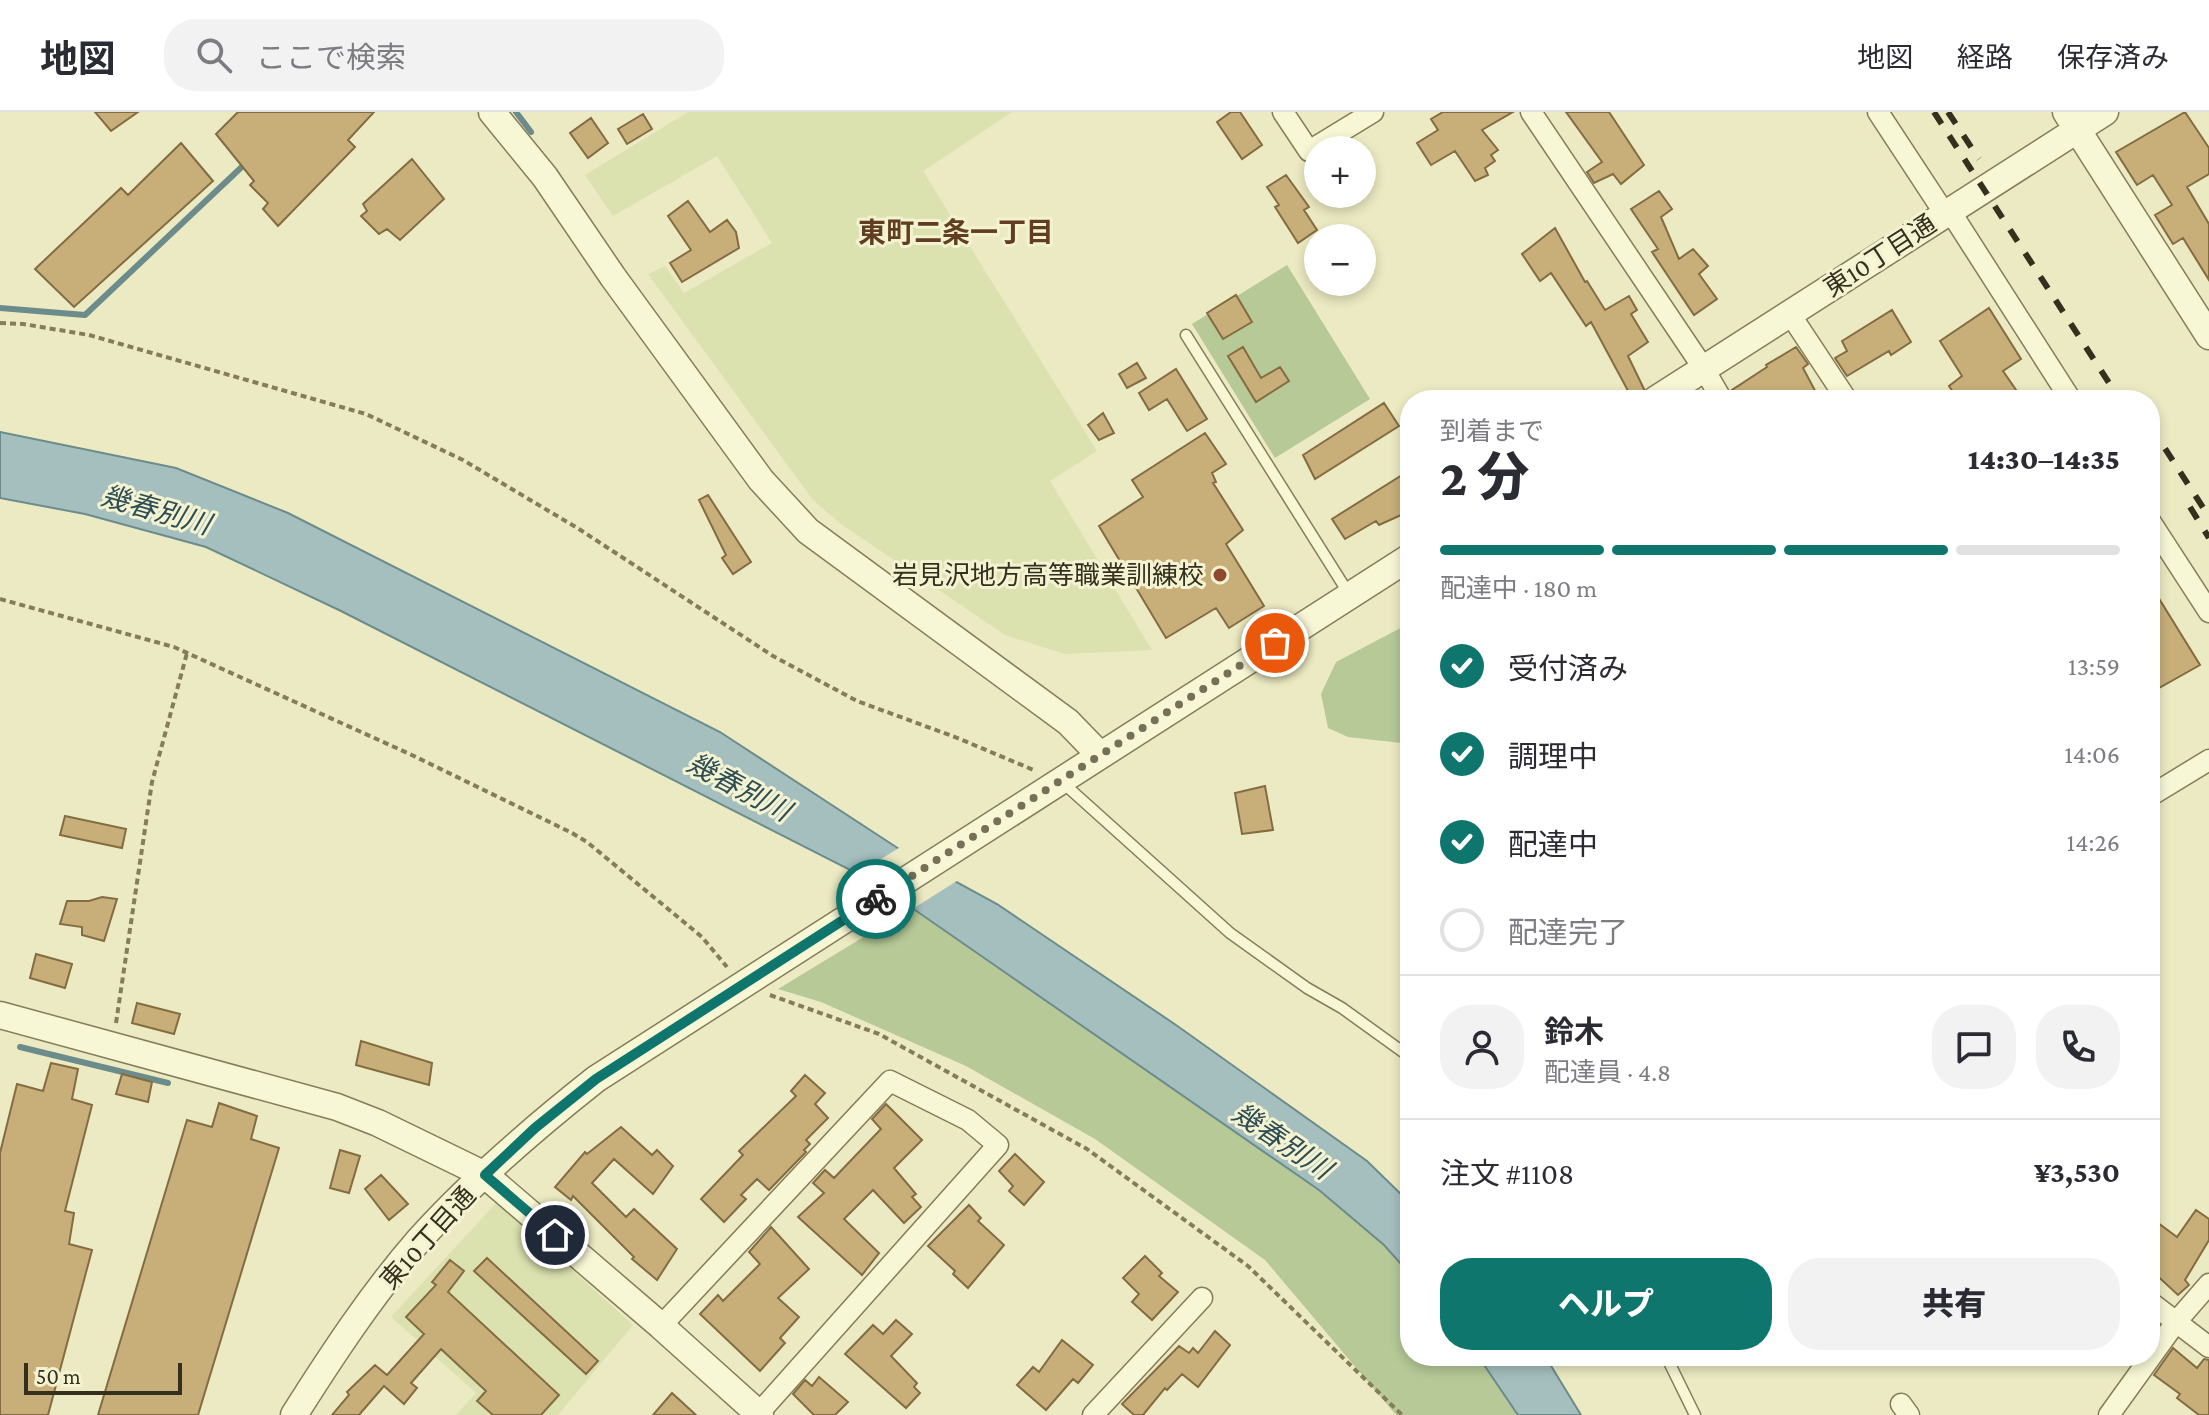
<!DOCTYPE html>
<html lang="ja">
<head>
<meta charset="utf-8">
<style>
	body { margin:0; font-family:"Crimson Pro","Noto Sans JP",serif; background:#f2f2f3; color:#2b2b33; height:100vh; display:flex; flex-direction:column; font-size:30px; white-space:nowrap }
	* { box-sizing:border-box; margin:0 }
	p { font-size:26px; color:#7c7c81 }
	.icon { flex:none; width:44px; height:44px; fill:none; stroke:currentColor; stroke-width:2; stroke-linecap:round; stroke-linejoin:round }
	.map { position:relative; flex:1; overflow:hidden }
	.sheet { position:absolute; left:1400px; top:278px; width:760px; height:976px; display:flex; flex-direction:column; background:#fff; border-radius:32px; box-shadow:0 4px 12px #0003 }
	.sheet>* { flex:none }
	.buttons { position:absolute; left:1304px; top:24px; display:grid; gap:16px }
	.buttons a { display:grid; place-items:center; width:72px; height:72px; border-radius:50%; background:#fff; box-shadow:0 4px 12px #0003; font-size:40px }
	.scale { position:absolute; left:24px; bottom:20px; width:158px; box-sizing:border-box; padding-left:8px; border:4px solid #352f1e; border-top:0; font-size:22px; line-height:28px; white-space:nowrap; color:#352f1e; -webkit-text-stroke:6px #f3f3d2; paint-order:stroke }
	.pin { position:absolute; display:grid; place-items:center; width:68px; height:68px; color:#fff; margin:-34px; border:4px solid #fff; border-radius:50%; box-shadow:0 2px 8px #0007 }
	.courier { position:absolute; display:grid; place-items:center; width:80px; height:80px; margin:-40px; border:6px solid #0f766e; border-radius:50%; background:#fff; color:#222; box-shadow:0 2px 10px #0007 }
	.headline em { font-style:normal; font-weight:800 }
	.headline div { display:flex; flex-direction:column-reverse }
	.headline { display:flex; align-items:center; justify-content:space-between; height:136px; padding:0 40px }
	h1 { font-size:52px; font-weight:800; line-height:60px }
	.bar { display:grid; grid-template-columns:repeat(4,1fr); gap:12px 8px; align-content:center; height:96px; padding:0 40px }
	.bar i { height:10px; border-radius:6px; background:#e1e1e2 }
	.bar .selected { background:#0f766e }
	.bar p { grid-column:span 4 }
	.line { display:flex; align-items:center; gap:20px; padding:0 40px; border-top:2px solid #e1e1e2 }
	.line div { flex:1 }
	.round { display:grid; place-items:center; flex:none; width:84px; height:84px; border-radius:32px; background:#f2f2f3 }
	ol { padding:0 40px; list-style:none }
	li { display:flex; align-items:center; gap:24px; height:88px }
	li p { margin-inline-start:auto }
	li .icon { padding:8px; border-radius:50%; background:#0f766e; color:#fff; stroke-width:4 }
	li:last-child { color:#7c7c81 }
	li i { width:44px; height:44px; border:4px solid #e1e1e2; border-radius:50% }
	.cta { display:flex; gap:16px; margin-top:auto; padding:16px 40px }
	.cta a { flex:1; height:92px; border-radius:32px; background:#0f766e; color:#fff; font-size:32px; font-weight:800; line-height:92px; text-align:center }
	.cta a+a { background:#f2f2f3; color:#2b2b33 }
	header { display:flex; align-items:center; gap:48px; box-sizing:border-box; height:112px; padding:0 40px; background:#fff; border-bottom:2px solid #e1e1e2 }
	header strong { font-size:38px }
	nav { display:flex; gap:44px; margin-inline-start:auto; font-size:28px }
	.search { width:560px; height:72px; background:#f2f2f3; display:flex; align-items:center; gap:20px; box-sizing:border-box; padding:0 28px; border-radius:32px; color:#7c7c81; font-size:30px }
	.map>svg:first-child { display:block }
</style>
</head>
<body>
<header>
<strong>地図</strong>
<div class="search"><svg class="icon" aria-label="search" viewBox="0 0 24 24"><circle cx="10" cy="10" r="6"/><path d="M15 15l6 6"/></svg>ここで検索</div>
<nav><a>地図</a><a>経路</a><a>保存済み</a></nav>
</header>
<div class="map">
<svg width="2209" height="1303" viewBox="0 0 2209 1303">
	<rect width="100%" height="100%" fill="#eceac2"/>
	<path fill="#dce1b0" d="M688 0H1012L923 59 1097 339 1050 369 1152 538 1065 542 1005 523 841 412 813 388 648 162 665 154 684 181 772 131 717 44 613 104 585 63Z
		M497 1090 633 1213 558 1303H456L476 1281 391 1205Z"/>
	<path fill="#b6c997" d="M1287 153 1370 287 1275 346 1192 212Z
		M1410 511V632L1348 625 1328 616 1321 582 1336 550Z
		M913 795 1319 1078 1384 1133 1410 1162V1244H1478L1518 1303H1396L1265 1148 1095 1027 966 954 821 890 778 877Z"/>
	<path fill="#a5bfbe" stroke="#6c8c8c" stroke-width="2" d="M0 320 176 356 288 401 720 620 916 748 997 792 1176 913 1367 1049 1410 1091V1162L1384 1133 1319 1078 876 771 341 499 206 435 85 402 0 386Z
		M1478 1244H1545L1581 1303H1518Z"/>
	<path fill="#eceac2" d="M902 734 918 744 960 767 911 798 854 764Z"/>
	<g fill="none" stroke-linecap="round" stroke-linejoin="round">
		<path stroke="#6c8c8c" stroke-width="6" d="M516 0 531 20
			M0 196 85 203 247 50
			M20 935 168 971"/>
	</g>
	<path fill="#c8af7a" stroke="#836c41" stroke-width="2" d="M95 0H138L111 19Z
		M238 0H374L348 28 355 35 278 114 263 97 268 91 250 73 254 69 216 22Z
		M1231 0H1240L1262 33 1242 47 1217 10Z
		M1443 0H1513L1482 18 1498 38 1491 43 1495 49 1485 56 1488 63 1475 69 1455 39 1431 53 1417 31 1438 18 1431 7Z
		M1566 0H1609L1644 53 1621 72 1613 62 1594 71 1587 60 1602 50Z
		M2185 0 2209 36V62L2187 75 2209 112V168L2183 126 2173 132 2155 103 2172 93 2153 63 2137 73 2116 40Z
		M643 2 652 17 627 32 618 17Z
		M591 6 608 31 588 46 570 21Z
		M181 31 213 69 74 195 35 157 121 76 128 83Z
		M412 47 444 87 400 128 387 117 379 122 361 104 367 99 363 92Z
		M1286 63 1309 95 1304 98 1317 118 1298 131 1275 95 1279 93 1267 75Z
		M1659 79 1672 97 1661 105 1679 147 1693 137 1708 154 1699 162 1717 187 1694 203 1652 140 1658 137 1631 97Z
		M688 89 710 120 727 108 736 120 739 136 682 170 670 151 691 138 668 104Z
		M1555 116 1585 170 1587 169 1605 198 1629 184 1637 198 1631 202 1648 230 1628 244 1644 277 1639 288H1633L1591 210 1586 214 1551 161 1540 169 1522 142Z
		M1236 183 1252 210 1223 227 1207 201Z
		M1989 196 2021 247 2003 259 2023 288H1958L1949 274 1962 264 1940 229Z
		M1892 198 1911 230 1891 243 1889 239 1847 264 1835 246 1847 239 1842 229Z
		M1243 235 1261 266 1280 255 1289 269 1256 290 1228 244Z
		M1796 235 1808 252 1803 256 1820 288H1735L1732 278 1767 255 1766 253Z
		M1137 251 1146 266 1127 276 1119 262Z
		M1176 257 1207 307 1187 319 1167 287 1149 298 1139 281Z
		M1384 291 1399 314 1315 367 1303 343Z
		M1103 301 1114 321 1099 328 1088 313Z
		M1205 321 1226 352 1212 361 1216 370 1213 371 1243 418 1226 432 1264 494 1229 516 1216 496 1166 526 1099 414 1143 385 1132 368Z
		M1410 358V399L1379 413 1376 409 1345 427 1332 407Z
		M708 383 751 450 733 462 722 446 726 443 699 388Z
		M2150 472 2200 553 2150 581Z
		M1265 674 1273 718 1242 722 1235 681Z
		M65 704 126 717 122 736 60 723Z
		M102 785 117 787 104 829 82 823V815L60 812 67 789H89Z
		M36 842 72 852 65 876 30 866Z
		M137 891 180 902 174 922 132 911Z
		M361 929 432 951 429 973 356 953Z
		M51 951 78 957 72 987 92 993 65 1099 74 1101 69 1132 92 1138 48 1303H0V1041L17 972 43 979Z
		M122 962 152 970 148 990 116 982Z
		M805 963 825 981 815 992 828 1006 806 1028 810 1032 804 1038 806 1040 769 1078 757 1067 741 1083 746 1087 724 1110 701 1087 743 1043 739 1039 796 984 791 979Z
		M219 991 257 1004 251 1027 279 1036 198 1303H98L187 1008 212 1015Z
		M886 992 922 1028 894 1056 916 1082 912 1085 921 1095 904 1111 873 1078 844 1107 879 1141 862 1163 798 1105 824 1081 813 1071 825 1058 834 1066 881 1017 872 1007Z
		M621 1015 652 1043 657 1038 673 1054 653 1082 614 1047 592 1071 626 1105 634 1097 677 1137 657 1168 632 1147 634 1145 573 1084 571 1088 555 1075 585 1040 587 1042Z
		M340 1038 360 1044 349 1081 330 1076Z
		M1015 1042 1044 1070 1024 1093 1009 1079 1013 1074 999 1059Z
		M381 1063 408 1092 389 1108 365 1077Z
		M969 1093 981 1106 978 1109 1004 1133 968 1176 953 1162 955 1159 928 1134Z
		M2196 1098 2209 1107V1128L2185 1168 2189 1173 2178 1183 2150 1157V1105L2177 1125Z
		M771 1115 809 1157 778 1186 799 1205 780 1226 785 1231 760 1259 700 1202 718 1183 723 1189 760 1152 749 1140Z
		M1145 1144 1162 1161 1159 1164 1178 1180 1152 1208 1132 1190 1139 1182 1123 1166Z
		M487 1146 598 1249 586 1262 474 1159Z
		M450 1148 464 1159 448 1180 559 1283 541 1303H493L477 1289 486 1279 441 1237 411 1271 417 1276 404 1292 384 1274 359 1303H332L349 1283 347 1280 375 1253 387 1263 424 1222 406 1205 436 1173 432 1170Z
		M896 1208 912 1222 891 1244 917 1271 914 1275 920 1281 906 1296 845 1242 873 1213 883 1222Z
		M1215 1219 1230 1233 1198 1275 1182 1262 1167 1278 1165 1276 1143 1303H1134L1122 1292 1179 1234 1189 1241 1193 1236 1198 1241Z
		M1062 1228 1093 1253 1078 1271 1073 1267 1046 1298 1017 1273 1033 1255 1039 1260Z
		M2173 1236 2197 1256 2204 1247 2209 1248V1303H2199L2177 1286 2180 1282 2154 1263Z
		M819 1265 848 1290 835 1303H814L793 1282 805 1268 812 1274Z
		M672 1281 696 1303H653Z"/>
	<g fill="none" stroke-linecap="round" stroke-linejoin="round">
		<defs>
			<path id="service" d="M1186 223 1349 482
				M1062 670 1230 821 1307 876 1342 896 1410 945
				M1666 1244 1695 1303"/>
			<path id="minor" d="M1283 0 1309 39 1373 0
				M1531 0 1704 257 1722 288
				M1878 0 1945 102
				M1950 99 2071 288
				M1790 202 1847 288
				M2150 409 2209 500
				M2150 684 2209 648
				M2150 1190 2209 1235
				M661 1214 890 969 968 1008 998 1033 758 1302
				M1901 1292 1909 1303
				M1093 1303 1202 1186
				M2109 1303 2176 1210 2209 1172"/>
			<path id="tertiary" d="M492 0 545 65 613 165 761 368 808 419 1068 610 1100 643
				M2066 0 2209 224
				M1655 288 2105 0
				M0 903 337 995 378 1011 485 1063 661 1214 760 1303
				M294 1303C332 1243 372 1182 419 1128 472 1069 534 1016 596 967L1410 445"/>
		</defs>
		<use href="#service" stroke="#857c5a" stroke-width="13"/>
		<use href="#minor" stroke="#857c5a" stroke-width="23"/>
		<use href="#tertiary" stroke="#857c5a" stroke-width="29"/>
		<path stroke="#857c5a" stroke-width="4" stroke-dasharray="6 4" stroke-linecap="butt" d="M0 211 23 212 89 223 366 302 463 348 579 417 773 544 857 589 955 625 1036 659
			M0 487 174 535 414 644 572 721 587 730 702 825 727 855
			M770 883 879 922 1087 1037 1248 1154 1402 1303
			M116 911 152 670 187 541"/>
		<use href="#service" stroke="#f7f6d5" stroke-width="10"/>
		<use href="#minor" stroke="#f7f6d5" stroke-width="20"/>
		<use href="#tertiary" stroke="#f7f6d5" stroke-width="26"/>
		<path stroke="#352f1e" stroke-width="6" stroke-dasharray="14 14" stroke-linecap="butt" d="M1934 0 2120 288
			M1948 0 1979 47
			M2150 313 2209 405
			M2190 395 2209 426"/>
	</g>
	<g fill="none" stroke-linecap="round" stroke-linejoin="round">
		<path stroke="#757057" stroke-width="8" stroke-dasharray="0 14.4" d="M876 787 1275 531"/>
		<path stroke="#0f766e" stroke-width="10" d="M555 1123 485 1063 535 1016 596 967 876 787"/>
	</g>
	<circle fill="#91472d" stroke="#f3f3d2" stroke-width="3" cx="1220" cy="463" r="8"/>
	<g text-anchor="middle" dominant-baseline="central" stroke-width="6" stroke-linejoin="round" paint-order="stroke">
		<g font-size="26" fill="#352f1e" stroke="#f3f3d2">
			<text transform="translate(1880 144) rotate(-33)">東10丁目通</text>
			<text transform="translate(428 1126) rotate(-48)">東10丁目通</text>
		</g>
		<g font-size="26" fill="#352f1e" stroke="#f3f3d2" text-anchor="end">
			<text x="1204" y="463">岩見沢地方高等職業訓練校</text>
		</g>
		<g font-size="28" font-weight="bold" fill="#603e1f" stroke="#f3f3d2">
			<text x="956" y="120">東町二条一丁目</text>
		</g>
		<g font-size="28" font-style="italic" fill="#2e4d54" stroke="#f3f3d2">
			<text transform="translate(156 398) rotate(16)">幾春別川</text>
			<text transform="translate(739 675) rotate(28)">幾春別川</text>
			<text transform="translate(1282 1029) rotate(34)">幾春別川</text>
		</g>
	</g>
</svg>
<div class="buttons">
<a>+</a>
<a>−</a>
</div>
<div class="scale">50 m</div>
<div class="pin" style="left:1275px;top:531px;background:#ea580c"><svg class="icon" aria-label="bag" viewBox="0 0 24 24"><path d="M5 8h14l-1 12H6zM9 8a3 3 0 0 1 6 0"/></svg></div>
<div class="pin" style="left:555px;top:1123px;background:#1f2937"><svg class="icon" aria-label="home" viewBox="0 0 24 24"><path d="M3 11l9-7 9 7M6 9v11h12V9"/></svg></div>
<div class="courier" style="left:876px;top:787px"><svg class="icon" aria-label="bike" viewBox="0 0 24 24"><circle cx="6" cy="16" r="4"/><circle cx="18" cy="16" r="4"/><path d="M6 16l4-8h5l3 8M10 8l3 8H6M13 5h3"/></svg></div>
<section class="sheet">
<div class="headline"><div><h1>2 分</h1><p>到着まで</p></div><em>14:30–14:35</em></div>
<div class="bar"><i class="selected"></i><i class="selected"></i><i class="selected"></i><i></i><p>配達中 · 180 m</p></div>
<ol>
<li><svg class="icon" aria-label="check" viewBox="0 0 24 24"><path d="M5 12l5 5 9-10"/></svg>受付済み<p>13:59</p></li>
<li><svg class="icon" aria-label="check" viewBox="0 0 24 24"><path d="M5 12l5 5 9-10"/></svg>調理中<p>14:06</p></li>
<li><svg class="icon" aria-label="check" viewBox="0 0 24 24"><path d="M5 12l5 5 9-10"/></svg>配達中<p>14:26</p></li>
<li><i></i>配達完了</li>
</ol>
<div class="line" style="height:144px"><a class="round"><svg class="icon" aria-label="person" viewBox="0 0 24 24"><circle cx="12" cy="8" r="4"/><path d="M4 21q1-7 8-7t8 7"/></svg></a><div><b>鈴木</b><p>配達員 · 4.8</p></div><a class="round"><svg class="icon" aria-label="chat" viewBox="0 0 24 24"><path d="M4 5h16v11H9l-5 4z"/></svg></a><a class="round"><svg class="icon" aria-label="phone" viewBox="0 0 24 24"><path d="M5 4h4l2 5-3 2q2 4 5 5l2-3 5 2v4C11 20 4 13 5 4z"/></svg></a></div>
<div class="line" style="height:104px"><div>注文 #1108</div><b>¥3,530</b></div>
<div class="cta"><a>ヘルプ</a><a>共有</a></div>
</section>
</div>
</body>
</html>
